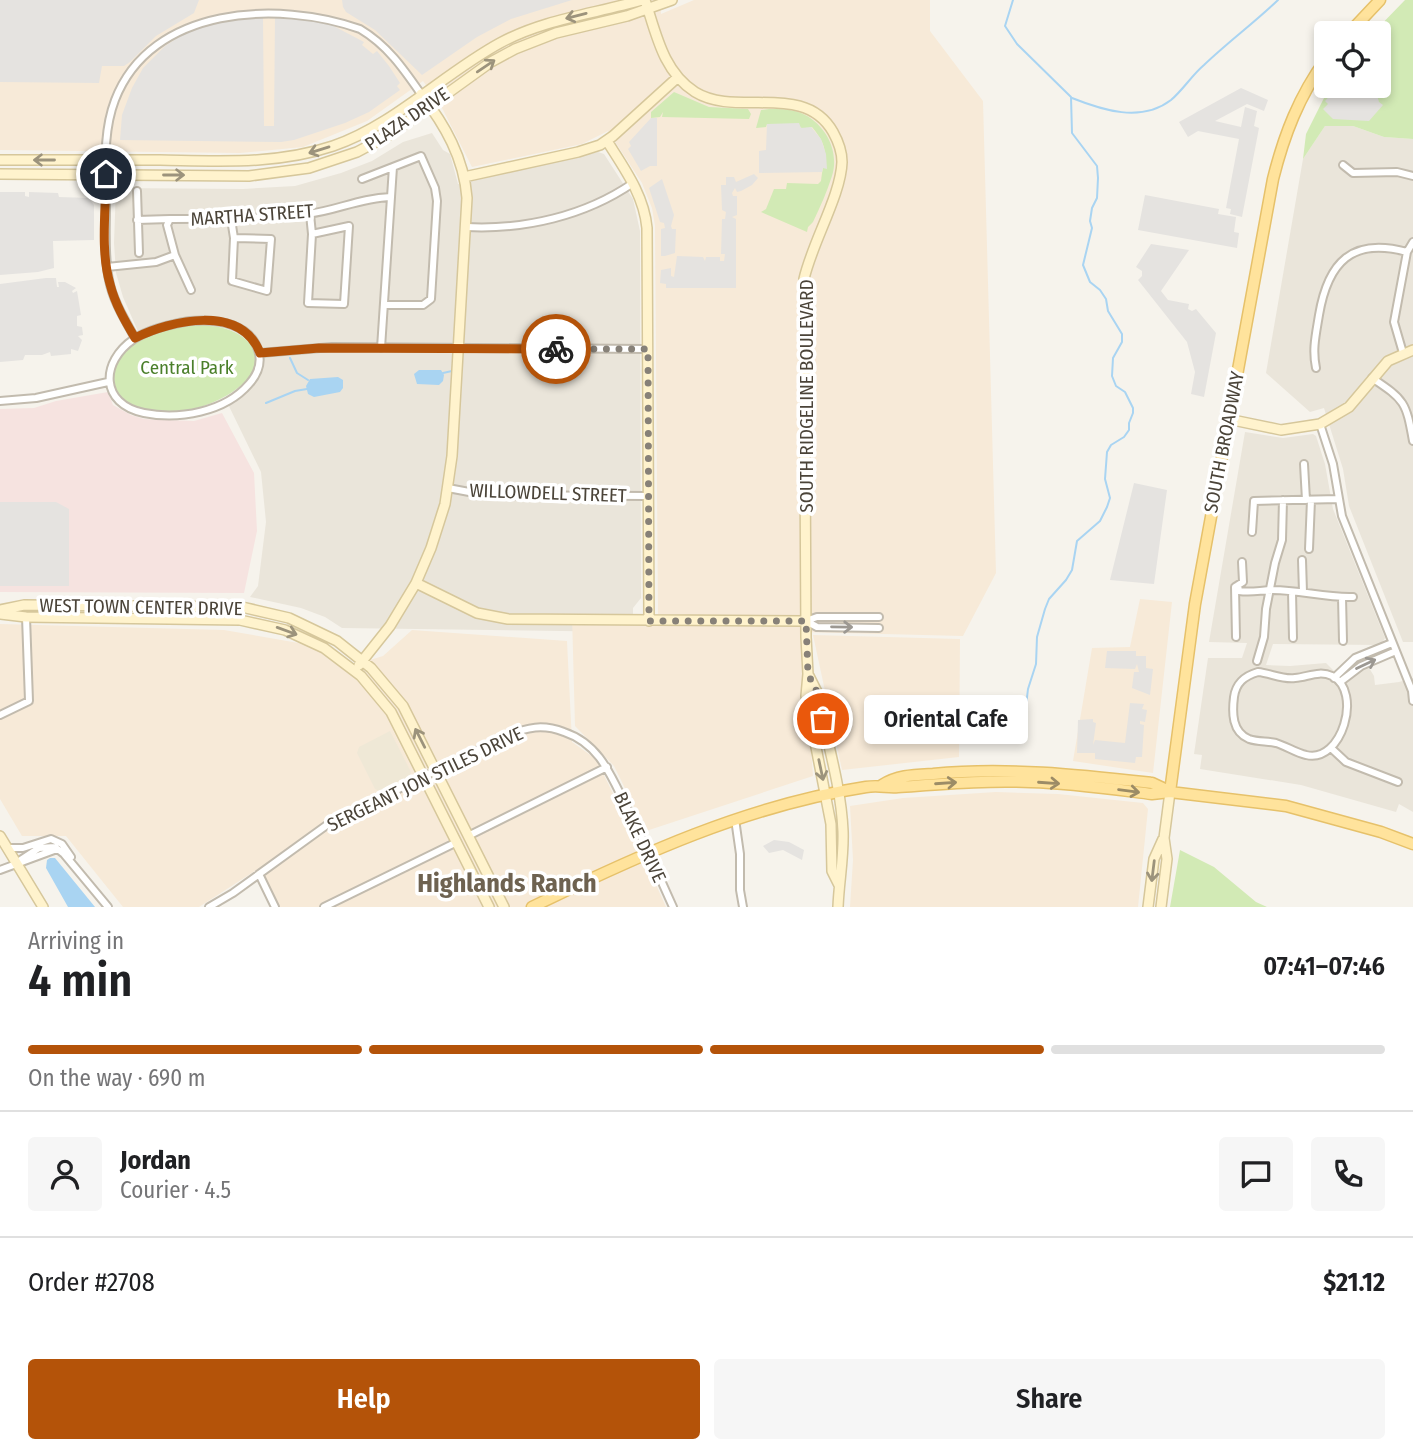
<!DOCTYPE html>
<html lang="en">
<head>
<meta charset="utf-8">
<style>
	body { margin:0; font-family:"Fira Sans Condensed",sans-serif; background:#f6f6f6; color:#202124; height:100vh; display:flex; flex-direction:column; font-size:26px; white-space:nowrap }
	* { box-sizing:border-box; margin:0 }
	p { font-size:23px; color:#757577 }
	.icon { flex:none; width:38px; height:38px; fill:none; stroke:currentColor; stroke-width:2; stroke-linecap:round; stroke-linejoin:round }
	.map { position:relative; height:907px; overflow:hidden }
	.details { display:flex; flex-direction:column; background:#fff; flex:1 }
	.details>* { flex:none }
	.tools { position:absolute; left:1314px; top:21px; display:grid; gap:14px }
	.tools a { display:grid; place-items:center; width:77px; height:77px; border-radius:7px; background:#fff; box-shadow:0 4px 10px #0003; font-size:35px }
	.pin { position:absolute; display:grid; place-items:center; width:60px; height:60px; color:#fff; margin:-30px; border:4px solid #fff; border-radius:50%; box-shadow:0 2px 7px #0007 }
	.courier { position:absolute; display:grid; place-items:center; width:70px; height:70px; margin:-35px; border:5px solid #b45309; border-radius:50%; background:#fff; color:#222; box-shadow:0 2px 9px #0007 }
	.bubble { position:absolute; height:49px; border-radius:7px; background:#fff; box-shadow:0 4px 10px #0003; font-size:23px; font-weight:600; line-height:49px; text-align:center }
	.headline em { font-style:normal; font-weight:600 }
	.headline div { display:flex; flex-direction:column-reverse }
	.headline { display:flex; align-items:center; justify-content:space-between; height:119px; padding:0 28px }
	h1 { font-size:46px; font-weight:600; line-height:52px }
	.bar { display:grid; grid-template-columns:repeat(4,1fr); gap:10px 7px; align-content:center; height:84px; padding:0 28px }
	.bar i { height:9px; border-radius:5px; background:#e0e0e0 }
	.bar .current { background:#b45309 }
	.bar p { grid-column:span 4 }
	.line { display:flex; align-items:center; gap:18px; padding:0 28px; border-top:2px solid #e0e0e0 }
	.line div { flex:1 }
	.round { display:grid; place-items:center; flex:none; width:74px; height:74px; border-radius:7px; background:#f6f6f6 }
	.cta { display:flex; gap:14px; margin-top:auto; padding:14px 28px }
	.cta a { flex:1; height:80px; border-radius:7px; background:#b45309; color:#fff; font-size:28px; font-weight:600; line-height:80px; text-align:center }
	.cta a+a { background:#f6f6f6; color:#202124 }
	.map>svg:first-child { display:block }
</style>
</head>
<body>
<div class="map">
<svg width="1413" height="907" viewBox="0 0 1413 907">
	<rect width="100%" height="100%" fill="#f6f3ec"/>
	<path fill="#eae5da" d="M1325 126H1353L1384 137 1413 139V642H1403L1349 506 1343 469 1324 408 1310 412 1266 373 1303 159Z
		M432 133 443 150 450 154 458 184 598 152 604 154 633 199 640 231 641 598 633 608V632L342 628 325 617 301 608 250 597 258 586 266 522 261 472 225 398 250 378 245 338 232 329 217 327 143 343 123 297 116 273 114 243 116 188 243 189 295 186 341 173 372 161 403 142Z
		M1245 432 1283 438 1313 434 1316 436 1325 464 1333 509 1385 638 1381 645 1273 644 1266 665 1290 666 1326 663 1334 671 1348 659 1360 653 1374 676 1375 685 1399 682 1413 678V812L1399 804 1396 812 1301 785 1200 769 1202 755 1194 754 1208 658H1242L1247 643 1209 642Z"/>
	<path fill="#f7ead8" d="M0 0H660L661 14 694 0H930V31L983 101 996 573 963 636 802 632 813 776 646 831 614 766 575 726 572 615 658 614 655 226 652 208 642 183 608 131 582 144 472 167 441 106 423 81 367 121 303 147 240 153 0 150Z
		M1140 599 1172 602 1153 773 1073 761 1092 648 1130 647Z
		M0 624 224 630 310 645 344 668 383 656 412 630 567 641 572 742 596 759 635 838 666 907H279L258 869 199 907H123L66 836H22L0 799Z
		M813 635 960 639 959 757 842 770Z
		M996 792 1058 794 1143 803 1148 809 1138 907H850L853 860 850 806 903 798Z"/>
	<path fill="#efe8d6" d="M390 731 411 772 410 776 380 791 375 789 357 753 359 747Z"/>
	<path fill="#f6e3e0" d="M108 392 113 405 131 415 144 419 194 421 222 413 254 473 257 531 244 593 0 592V409L34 408 56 401Z"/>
	<path fill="#d2eab5" d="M1405 0H1413V139L1384 137 1353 126H1325L1303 159 1306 134 1330 86H1379V33H1373Z
		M674 92 709 107 748 109 751 114 749 119 662 117 663 112 660 117 651 118V112Z
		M769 109C780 109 791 109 801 113 825 123 840 151 832 176 827 192 820 207 813 222L808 227 807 232 761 212 766 209 774 189H786L787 183 818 184 821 181C824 155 831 150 812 127L805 129 799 127V124H767L766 127 756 128 761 110Z
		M187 325C219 325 242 327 259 356 256 362 254 370 251 376 248 380 243 384 239 387 209 411 157 423 124 400 101 384 119 353 137 342 151 333 170 327 187 325Z
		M1180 850 1214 867 1256 902 1267 907H1170Z"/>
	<path fill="#e5e3e0" d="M0 0H199L194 13 156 36 130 62 124 66H102L99 83 0 82Z
		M342 0H572L511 19 477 37 422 75 375 30 346 12 343 7Z
		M275 16 326 22 364 42 362 45 373 54 377 51 389 66 400 83 397 86 400 90 369 112 345 123 294 140 281 142 120 140 122 115 132 88 143 68 165 46 195 27 225 17H263L264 126H274Z
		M1339 86H1377L1379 88 1376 92 1379 102 1383 105 1369 121 1333 119 1323 109 1328 104 1325 101Z
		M1241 88 1268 100 1264 111 1247 104 1215 121 1241 127 1245 107 1257 111 1254 126 1259 128 1242 217 1230 214 1231 209 1226 208 1239 139 1198 131 1188 137 1179 122Z
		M651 118H657V166H650L641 171 628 149 631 146 629 142Z
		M799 123 801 128 811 127 821 139 826 154 827 169 823 168 822 172 759 173V151L766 150 767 124Z
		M754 174 758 178 752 185 741 191 737 192 735 188 732 193 733 196H737V215L732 217 736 219V288H666V284L660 283 661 270 671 268V276L674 277 677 256 703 257 705 261 706 257H720V261H724L725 254H721L722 219H725L726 212 722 210 721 185H726V177H734L736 182Z
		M662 179 674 215 671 226 672 229H676L675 253 665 256H661V229L665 228 664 223 660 222 649 188Z
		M0 192H25V196L29 197V192L58 193 59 197 89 198 94 205V240L53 241 54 268 38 272 0 275Z
		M1145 195 1219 209 1218 214 1236 217 1234 232 1239 233 1237 248 1138 230Z
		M1151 244 1189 250 1161 291 1168 300 1189 304 1188 309 1192 311 1196 309 1216 333 1204 397 1191 394 1195 372 1187 342 1138 280 1142 276V271L1136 267Z
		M46 278H56L57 287H59L58 282H65L76 288 72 291 73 293 77 291 81 315 77 316V326L82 327 83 335 78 336 82 340 78 351 71 349V354L51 356 50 352 42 355H25L23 360 0 362V284Z
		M1134 483 1167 490 1154 584 1110 580Z
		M0 502H56L69 509V586H0Z
		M1107 651H1136V656H1146V668L1153 669 1150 695 1132 688 1134 672H1139L1137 664 1135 669 1105 668Z
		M1130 703 1144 704 1142 709 1147 710 1145 722 1140 721V724L1144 725 1142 757H1136L1135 763 1095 759V753H1077L1078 720 1093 719V722L1096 723 1093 745 1095 740 1125 743Z
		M774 840 789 842 804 850 802 860 783 850 769 853 763 846Z"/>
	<path fill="#a9d4f2" d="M419 370H441L444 375 443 381 439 385 417 384 414 374Z
		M338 377 343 380V388L340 392 314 397 308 394 306 386 310 379Z
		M50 858H55L95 907H68L46 868 47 860Z"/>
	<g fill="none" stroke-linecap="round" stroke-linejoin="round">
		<path stroke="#a9d4f2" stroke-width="2" d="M1013 0 1005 26 1017 44 1071 97 1072 133 1097 166 1098 178 1097 198 1092 208 1090 221 1092 228 1083 265 1090 282 1100 290 1106 299 1108 311 1122 334V342L1113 358 1112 376 1116 386 1125 392 1133 408V413L1129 423V430L1124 437 1111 445 1107 452 1105 479 1110 498 1107 507 1100 521 1077 541 1072 570 1066 580 1049 599 1045 609 1037 637 1036 664 1028 689 1025 714
			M1072 98C1102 110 1141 123 1171 100 1183 90 1192 75 1204 65 1228 42 1254 23 1278 0
			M290 358 297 373 308 380
			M443 373 452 371
			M266 403 295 391 307 389"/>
		<defs>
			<path id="street" d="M1343 165 1353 173 1397 172 1413 176
				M362 179 421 156 435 188 437 201 431 299 423 305H384
				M137 191 139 253
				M310 214 312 234 308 303 344 304 349 226 312 234
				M231 219 234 238 232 281 267 291 271 239 234 238
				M137 220 170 219
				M466 227C524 230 585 216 633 183
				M175 255 191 290
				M107 267 156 262 175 255 167 225 170 219C216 219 262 219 307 214 336 211 359 198 391 197
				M190 321C204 320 219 320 232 325 259 335 269 362 249 384 225 412 179 420 144 413 100 404 100 362 134 339 150 329 171 324 190 321Z
				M135 338C125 320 113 301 109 280 104 256 106 230 106 206 106 171 102 134 115 100 151 6 278 0 360 29 387 45 403 68 421 94
				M381 348 393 167
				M260 353 332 347 648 349
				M1403 353 1394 322 1407 252 1413 242
				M1316 368C1312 349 1316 334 1319 315 1328 262 1352 237 1407 252
				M1372 378C1405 400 1406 402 1413 441
				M0 401 36 398 108 382
				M1320 424 1333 464 1342 516 1412 691 1413 701
				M1304 464 1306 500
				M448 488 485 495 648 496
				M1252 532 1254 501 1339 499
				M1309 549 1311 500
				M1302 560 1303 592
				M1238 585 1239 591C1252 593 1261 590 1273 590 1300 590 1326 598 1353 597
				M1292 592 1293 638
				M1342 597 1343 641
				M806 621 817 627 879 628
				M806 621 817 617H879
				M1236 637 1235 587 1243 582 1242 562
				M1257 661 1264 637 1266 609 1275 563 1282 540 1283 500
				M1258 672C1270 673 1283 680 1295 678 1308 677 1319 670 1332 676 1363 691 1342 764 1306 755 1296 753 1286 746 1276 743 1267 741 1258 742 1249 739 1232 732 1232 713 1234 697 1236 683 1244 676 1258 672Z
				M1334 678 1355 658 1392 643
				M1340 682 1361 666 1396 651
				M0 715 29 701 26 617
				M1331 748 1346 762 1398 782
				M735 819 740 854V890L743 907
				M468 836 607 767
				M8 848H23L51 839 62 844 71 857
				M16 863 39 848 55 847 64 854 108 907
				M0 870 57 849
				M259 874 275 907
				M209 907 233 893 331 822 507 736C527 727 543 724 564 732 600 744 611 776 627 808 644 841 658 874 673 907
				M324 907 457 842"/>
			<path id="secondary" d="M645 0C656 33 663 72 695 92 737 118 804 81 833 132 838 141 842 152 842 162 841 195 812 243 804 279L806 637 808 674 806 696 831 824 832 871 839 885
				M607 141C624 168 644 195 647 228L649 621
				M0 160C53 160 106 160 160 160 219 161 276 165 333 146 394 125 443 74 500 43 544 19 594 14 642 0
				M0 174 249 176 309 168 357 152 391 134 491 62 515 49 556 33 627 16 672 0
				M464 177 578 152 600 145 613 136 678 77
				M1228 419 1281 430 1320 424 1349 407 1388 361 1413 350
				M416 583 477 613 508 619 806 621
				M0 610 24 605 242 607 289 618 337 641 371 668 403 706 504 907
				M0 614 26 617 240 620 285 630 324 648 361 676 391 712 489 907
				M359 665 390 626 416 583 431 548 445 504 452 456 467 198C464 158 445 125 421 94
				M809 676 817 692C826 738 841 785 843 831 844 857 839 881 838 907
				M0 836 43 907
				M1148 907 1154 859 1163 839
				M1161 907 1167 859 1164 838 1170 792"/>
			<path id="primary" d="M1349 33 1380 0
				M882 785C898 775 914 775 933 774 1007 767 1079 775 1152 783L1169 791
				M1170 792 1195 604 1273 179C1284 135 1299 96 1326 59
				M532 907C639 855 748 805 866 787 879 785 887 788 898 787 942 784 986 780 1031 782 1071 783 1112 789 1152 794L1170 792 1286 806 1381 832 1413 844"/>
		</defs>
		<use href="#street" stroke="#c2bbae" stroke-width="10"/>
		<use href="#secondary" stroke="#d6c79b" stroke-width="12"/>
		<use href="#primary" stroke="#e6c16a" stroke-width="13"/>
		<use href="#street" stroke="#fff" stroke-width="6"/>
		<use href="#secondary" stroke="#fff3cd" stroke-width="9"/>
		<use href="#primary" stroke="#ffe39c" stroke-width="10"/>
	</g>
	<defs><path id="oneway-shaft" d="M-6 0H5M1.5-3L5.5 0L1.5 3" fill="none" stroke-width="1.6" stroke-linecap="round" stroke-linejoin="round" transform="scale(1.75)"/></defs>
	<g stroke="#9c937c">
		<use href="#oneway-shaft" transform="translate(576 16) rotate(166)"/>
		<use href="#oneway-shaft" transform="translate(486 66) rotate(-34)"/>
		<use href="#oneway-shaft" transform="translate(319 150) rotate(163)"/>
		<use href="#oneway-shaft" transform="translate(44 160) rotate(-180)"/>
		<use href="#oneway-shaft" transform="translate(174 175)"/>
		<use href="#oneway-shaft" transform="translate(287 631) rotate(20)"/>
		<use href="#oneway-shaft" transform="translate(420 738) rotate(-117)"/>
		<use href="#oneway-shaft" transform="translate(821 770) rotate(78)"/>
		<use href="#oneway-shaft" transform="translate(1153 871) rotate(97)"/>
	</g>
	<g stroke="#9c9892">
		<use href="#oneway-shaft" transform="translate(842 627) rotate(1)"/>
		<use href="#oneway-shaft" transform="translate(1366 664) rotate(-25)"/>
	</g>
	<g stroke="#9c8c66">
		<use href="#oneway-shaft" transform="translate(946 783) rotate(-4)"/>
		<use href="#oneway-shaft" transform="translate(1049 783) rotate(4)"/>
		<use href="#oneway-shaft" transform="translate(1129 791) rotate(7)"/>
	</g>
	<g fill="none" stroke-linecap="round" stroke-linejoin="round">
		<path stroke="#878178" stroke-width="7" stroke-dasharray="0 12.6" d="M556 349H648L649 621H806L808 674 817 692 823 719"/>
		<path stroke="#b45309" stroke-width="9" d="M106 174C106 209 100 250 110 284 115 304 125 321 135 338 171 320 241 304 260 353L319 348 556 349"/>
	</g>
	<g text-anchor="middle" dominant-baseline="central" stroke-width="7" stroke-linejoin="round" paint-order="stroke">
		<g font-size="19" fill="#4b4439" stroke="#fff">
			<text transform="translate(407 119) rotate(-34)">PLAZA DRIVE</text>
			<text transform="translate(252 215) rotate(-4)">MARTHA STREET</text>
			<text transform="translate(806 396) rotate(-90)">SOUTH RIDGELINE BOULEVARD</text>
			<text transform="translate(1224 442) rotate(-79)">SOUTH BROADWAY</text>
			<text transform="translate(548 493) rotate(2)">WILLOWDELL STREET</text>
			<text transform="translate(141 607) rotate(1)">WEST TOWN CENTER DRIVE</text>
			<text transform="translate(425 779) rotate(-26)">SERGEANT JON STILES DRIVE</text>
			<text transform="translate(640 837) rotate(65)">BLAKE DRIVE</text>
		</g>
		<g font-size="19" fill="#4a7f2a" stroke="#fff">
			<text x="187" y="367">Central Park</text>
		</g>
		<g font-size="26" font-weight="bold" fill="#6e6250" stroke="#fff">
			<text x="507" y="883">Highlands Ranch</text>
		</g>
	</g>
</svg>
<div class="tools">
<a><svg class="icon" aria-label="locate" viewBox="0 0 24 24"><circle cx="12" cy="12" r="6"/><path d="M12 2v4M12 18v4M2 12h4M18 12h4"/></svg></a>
</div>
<div class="pin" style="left:823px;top:719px;background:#ea580c"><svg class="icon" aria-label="bag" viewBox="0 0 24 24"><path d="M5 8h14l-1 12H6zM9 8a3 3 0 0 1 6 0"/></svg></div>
<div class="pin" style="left:106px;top:174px;background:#1f2937"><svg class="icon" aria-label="home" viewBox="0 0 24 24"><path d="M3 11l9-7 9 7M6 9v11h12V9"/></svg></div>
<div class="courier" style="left:556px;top:349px"><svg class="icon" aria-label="bike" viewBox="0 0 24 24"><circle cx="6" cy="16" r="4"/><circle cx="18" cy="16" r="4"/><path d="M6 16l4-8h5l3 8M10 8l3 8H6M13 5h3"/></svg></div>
<div class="bubble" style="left:864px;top:695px;width:164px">Oriental Cafe</div>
</div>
<section class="details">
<div class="headline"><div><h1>4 min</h1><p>Arriving in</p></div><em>07:41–07:46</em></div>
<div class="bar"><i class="current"></i><i class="current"></i><i class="current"></i><i></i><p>On the way · 690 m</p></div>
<div class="line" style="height:126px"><a class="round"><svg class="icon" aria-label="person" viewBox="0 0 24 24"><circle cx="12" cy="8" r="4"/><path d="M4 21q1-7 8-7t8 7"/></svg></a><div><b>Jordan</b><p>Courier · 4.5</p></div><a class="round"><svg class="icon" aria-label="chat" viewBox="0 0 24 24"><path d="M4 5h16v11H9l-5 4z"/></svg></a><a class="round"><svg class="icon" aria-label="phone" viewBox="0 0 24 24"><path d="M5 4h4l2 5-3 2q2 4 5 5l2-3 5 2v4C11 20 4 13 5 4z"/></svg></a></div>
<div class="line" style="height:91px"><div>Order #2708</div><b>$21.12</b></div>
<div class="cta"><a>Help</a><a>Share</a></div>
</section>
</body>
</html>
